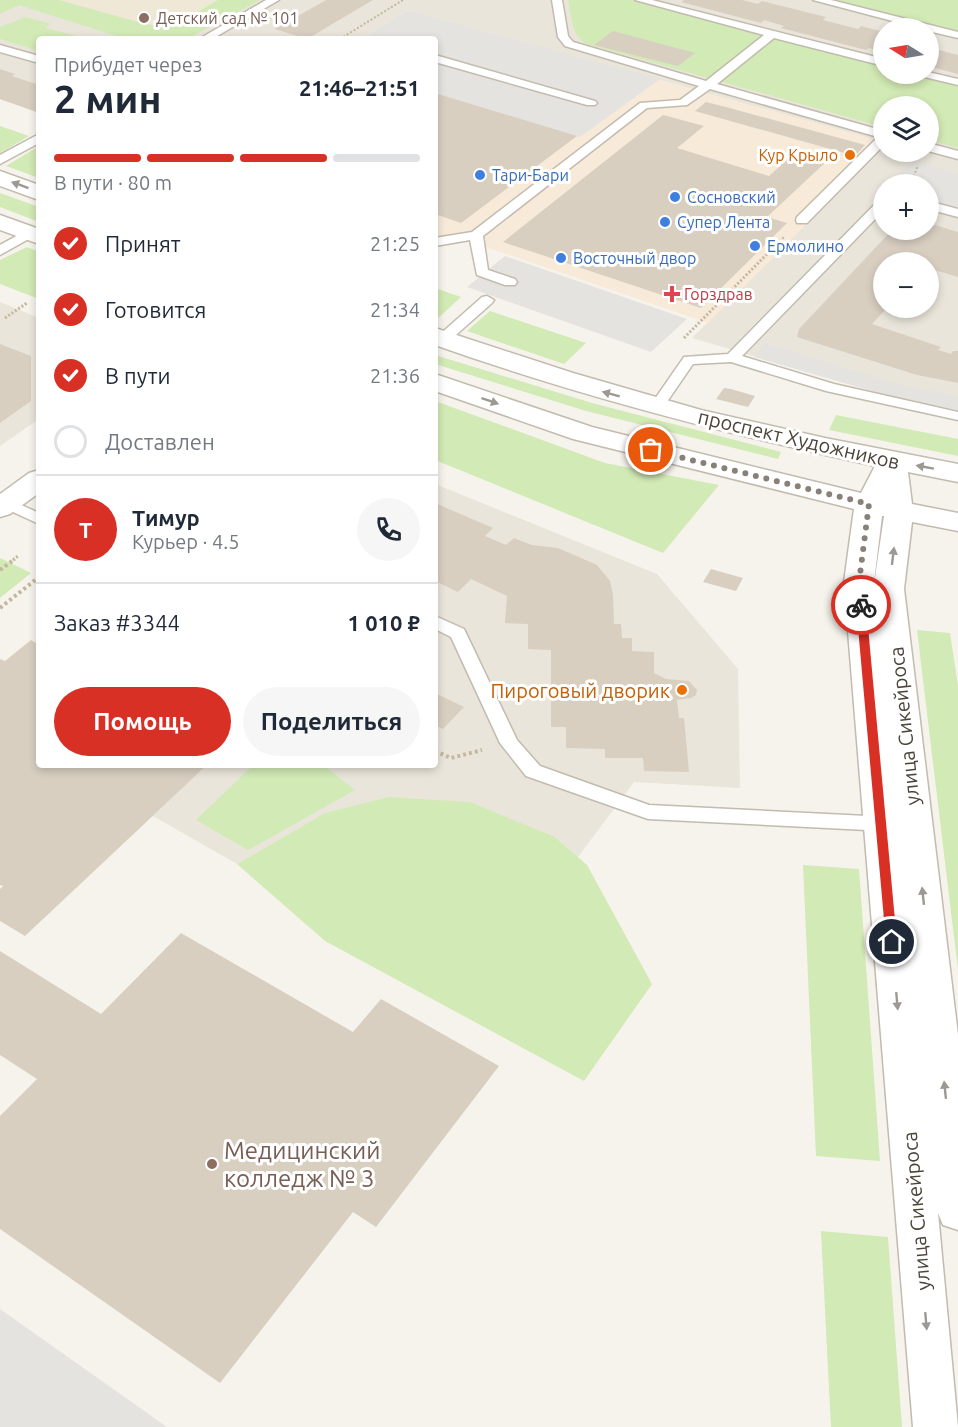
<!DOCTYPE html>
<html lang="ru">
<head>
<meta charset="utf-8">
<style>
	body { margin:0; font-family:Ubuntu,sans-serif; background:#f6f6f7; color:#1f2937; height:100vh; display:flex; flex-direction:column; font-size:22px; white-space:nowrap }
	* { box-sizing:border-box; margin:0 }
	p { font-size:20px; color:#747a83 }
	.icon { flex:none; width:33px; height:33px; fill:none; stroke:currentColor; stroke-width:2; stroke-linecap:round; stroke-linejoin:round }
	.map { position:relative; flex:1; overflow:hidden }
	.drawer { position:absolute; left:36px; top:36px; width:402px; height:732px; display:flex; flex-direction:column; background:#fff; border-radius:6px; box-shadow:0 3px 9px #0003 }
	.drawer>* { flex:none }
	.needle { width:39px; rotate:281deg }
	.tools { position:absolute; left:873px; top:18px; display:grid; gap:12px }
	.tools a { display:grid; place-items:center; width:66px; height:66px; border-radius:50%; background:#fff; box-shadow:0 3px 9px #0003; font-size:30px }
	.pin { position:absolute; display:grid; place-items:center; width:51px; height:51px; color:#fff; margin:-26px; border:3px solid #fff; border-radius:50%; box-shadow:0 2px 6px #0007 }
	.courier { position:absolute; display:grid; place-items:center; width:60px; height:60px; margin:-30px; border:4px solid #d93025; border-radius:50%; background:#fff; color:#222; box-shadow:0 2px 8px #0007 }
	.headline em { font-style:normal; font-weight:700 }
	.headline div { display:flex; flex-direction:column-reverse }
	.headline { display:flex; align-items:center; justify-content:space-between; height:102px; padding:0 18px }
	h1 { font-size:39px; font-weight:700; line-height:45px }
	.bar { display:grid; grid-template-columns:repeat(4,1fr); gap:9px 6px; align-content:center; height:72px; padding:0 18px }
	.bar i { height:8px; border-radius:4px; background:#e0e1e3 }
	.bar .active { background:#d93025 }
	.bar p { grid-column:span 4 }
	.line { display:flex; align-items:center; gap:15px; padding:0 18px; border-top:2px solid #e0e1e3 }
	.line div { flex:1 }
	.round { display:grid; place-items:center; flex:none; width:63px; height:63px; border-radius:32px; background:#f6f6f7 }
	ol { padding:0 18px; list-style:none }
	li { display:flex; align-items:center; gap:18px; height:66px }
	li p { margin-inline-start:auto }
	li .icon { padding:6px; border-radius:50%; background:#d93025; color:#fff; stroke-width:4 }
	li:last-child { color:#747a83 }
	li i { width:33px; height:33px; border:3px solid #e0e1e3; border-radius:50% }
	.button { display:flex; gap:12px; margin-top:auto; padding:12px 18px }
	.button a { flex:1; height:69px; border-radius:36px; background:#d93025; color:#fff; font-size:24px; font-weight:700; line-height:69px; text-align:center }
	.button a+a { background:#f6f6f7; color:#1f2937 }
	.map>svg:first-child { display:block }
</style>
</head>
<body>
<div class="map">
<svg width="958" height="1427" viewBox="0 0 958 1427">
	<rect width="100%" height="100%" fill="#f6f3ec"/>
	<path fill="#eae5da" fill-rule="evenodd" d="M0 0H958V410L899 399 692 338 883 147 884 152H928V106H884L883 142 408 10 360 39H39V112L0 99ZM884 28H928V74H884ZM884 184H928V230H884ZM884 262H928V308H884Z
		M0 302 39 318V419L0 446Z
		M435 484 657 574 738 669 740 788 634 782 578 857 555 837 388 797 326 813 237 864 153 816 207 765H435Z"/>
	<path fill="#f7ead8" d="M408 10 883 142V147L708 323 451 235 435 239V39H360Z"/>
	<path fill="#efe8d6" d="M8 0H252L181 39Z"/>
	<path fill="#d2eab5" d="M0 0H59L145 24 163 26 189 17 218 0H260L187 39H126L19 5 0 14Z
		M570 0H631L883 65 884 74H916L958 84V148L929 140 928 106H884L883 127 587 44C571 36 572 18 568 1Z
		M830 0H958V32Z
		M26 17 50 24 45 28 88 39H39V51L0 39V27Z
		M0 126 29 136 0 153Z
		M39 146V178L6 166Z
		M0 193 39 207V222L0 207Z
		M27 247 39 252V299L0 284V260Z
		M435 288 461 297 435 321Z
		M490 311 586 343 564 364 467 331Z
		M435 355 592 403 781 452 778 459 586 411 435 364Z
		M435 401 605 463 719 485 663 553 435 460Z
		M836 415 958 439V456L829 430Z
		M0 558 31 573 0 598Z
		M917 630 950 633 958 686V970Z
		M253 765H323L355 790 248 850 196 820Z
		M388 797 470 802 555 837 587 865 652 984 584 1081 325 941 237 864 325 813Z
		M803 865 859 869 880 1161 816 1156Z
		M821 1231 888 1237 902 1427H831Z"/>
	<path fill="#e5e3e0" d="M408 10 660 79 580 137 435 93V39H360Z
		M914 161 958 174V207L929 198 928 184H890Z
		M505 256 687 319 651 352 467 287Z
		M764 343 906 386 958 396V410L897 398 754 357Z
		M0 1309 167 1427H0Z"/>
	<path fill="#d8cfc1" d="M326 0H373L307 39 275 29Z
		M684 0H742L758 4 762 1 826 17 823 20 858 29 861 26 884 32V52L869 48 866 50 781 28 784 26 764 20 761 23 681 2Z
		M613 31 695 53 678 66 594 45Z
		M928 47 958 55V74L928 66Z
		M0 69 15 74 12 76 39 85V113L0 99Z
		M435 93 577 136 461 223 435 214Z
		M706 102 726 107 865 145 855 156 695 111Z
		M663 115 704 126 677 148 769 176 798 150 829 159 767 217 787 223 701 308 503 242Z
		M928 223 958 232V277L928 268V262H884V308H887L872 324 941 347 938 350 951 354 953 351H958V383L917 375 797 337 799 329 892 230H928Z
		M0 344 31 356V401L0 423Z
		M724 388 731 389 755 396 748 407 716 399Z
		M435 503 493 528 485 536 506 545 514 538 532 545 558 548 597 565 610 581 613 594 614 624H621L622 638H632V651L654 652V673L666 679 689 681 697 690 696 695 691 698 677 700 679 718H684L689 772 644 771 643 758H605V749L566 748V727H551V650L528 649V624L505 623 507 596 471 579 458 592 435 581Z
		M711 569 743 578 736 591 703 582Z
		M31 640 39 645V765H207L25 936 0 921V889L3 886 0 885V659L5 661Z
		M435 693 464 707 443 729 435 725Z
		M181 933 353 1032 381 999 499 1066 376 1227 353 1212 220 1383 0 1229V1116L37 1079 0 1055V951L101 1014Z"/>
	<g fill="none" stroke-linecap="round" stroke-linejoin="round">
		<defs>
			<path id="service" d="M266 0H279L212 39H199Z
				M552 0H562L568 36 573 42 706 81 764 35 635 0H652L884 59V66L774 38 717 84 884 131V145L807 223H797L796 220 797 217 878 137 710 89 687 105 647 108 483 236 488 270 515 279 517 282 515 285H505L477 275 470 240 435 246V238L472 232 640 103 680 100 699 86 565 46 558 37Z
				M813 0H831L958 32V38L928 31V28H919Z
				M0 45 39 56V63L0 52Z
				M435 55 595 101 597 103 595 105H587L435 62Z
				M928 72 958 79V85L920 76 918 74Z
				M39 134V143L0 164V155Z
				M928 143 958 151V159L928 151Z
				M884 198V210L742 356 834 384 958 412V420L826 391 731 362 693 364 662 409H652L650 406 684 357 728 354 880 199Z
				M928 201 958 209V217L928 209Z
				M29 229 35 233 34 236 0 255V245Z
				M487 296 494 300 492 303 448 342H438L436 339 438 336 482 297Z
				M6 498 39 513V524L0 506V500Z
				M435 616 464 629 517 740 540 766 649 805 887 817 894 819 897 824 894 829 887 831 648 819 526 776 500 743 451 637 435 629Z"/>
			<path id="minor" d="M39 470V493L10 514 0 517V494L29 473Z"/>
			<path id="tertiary" d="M0 171 39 185V200L0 186Z
				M0 215 39 229V244L0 230Z
				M435 328 573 373 701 410 825 438 958 464V482L908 472 912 504 958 513V531L912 522 904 589 958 1035V1230L943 1225 938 1213 958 1427H913L844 582 854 509 573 439 435 391V374L592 427 861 493 875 466C726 434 579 396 435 345ZM882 516H884L874 584V582Z"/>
		</defs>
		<use href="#service" stroke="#c2bbae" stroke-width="3"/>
		<use href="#minor" stroke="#c2bbae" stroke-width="3"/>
		<use href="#tertiary" stroke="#c2bbae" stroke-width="3"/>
		<path stroke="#c4b79f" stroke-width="2" stroke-dasharray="2 2" stroke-linecap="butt" d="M340 39 403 0
			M911 184 918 165
			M771 250 784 237"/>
		<path stroke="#c4b79f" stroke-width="3" stroke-dasharray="2 2" stroke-linecap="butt" d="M5 318 27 303
			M684 338 773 248
			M13 560 18 556"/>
		<path stroke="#c4b79f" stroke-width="4" stroke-dasharray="3 3" stroke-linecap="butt" d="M0 570 15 559
			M0 608 39 577
			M435 751 451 758 482 750"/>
		<use href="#service" fill="#fff" fill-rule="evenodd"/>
		<use href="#minor" fill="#fff" fill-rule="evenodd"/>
		<use href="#tertiary" fill="#fff" fill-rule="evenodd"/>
	</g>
	<defs><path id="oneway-solid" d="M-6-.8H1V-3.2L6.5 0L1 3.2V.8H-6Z" transform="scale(1.5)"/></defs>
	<g fill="#9c9892">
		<use href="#oneway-solid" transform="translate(20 185) rotate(-160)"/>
		<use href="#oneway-solid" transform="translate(611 394) rotate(-165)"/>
		<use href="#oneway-solid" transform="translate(490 401) rotate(19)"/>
		<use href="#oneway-solid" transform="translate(925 467) rotate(-170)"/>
		<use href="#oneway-solid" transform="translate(893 556) rotate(-83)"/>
		<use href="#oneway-solid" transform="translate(923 896) rotate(-96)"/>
		<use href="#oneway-solid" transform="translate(897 1001) rotate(85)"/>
		<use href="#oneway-solid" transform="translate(945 1090) rotate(-96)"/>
		<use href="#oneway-solid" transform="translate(926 1321) rotate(85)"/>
	</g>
	<path fill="#d93025" d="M861 602 866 605 897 942 892 946 886 942 856 605Z"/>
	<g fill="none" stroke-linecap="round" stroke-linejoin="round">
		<path stroke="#878178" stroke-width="6" stroke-dasharray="0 10.8" d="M651 450 869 504 859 582 861 605"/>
	</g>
	<g fill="#8d6e63" stroke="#fff" stroke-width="2">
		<circle cx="144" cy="18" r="6"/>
		<circle cx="212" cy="1164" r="6"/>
	</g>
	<g fill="#e8710a" stroke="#fff" stroke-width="2">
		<circle cx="850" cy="155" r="6"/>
		<circle cx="682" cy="690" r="6"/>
	</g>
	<g fill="#3f7fe0" stroke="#fff" stroke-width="2">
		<circle cx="480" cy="175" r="6"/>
		<circle cx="675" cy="197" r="6"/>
		<circle cx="665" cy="222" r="6"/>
		<circle cx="755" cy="246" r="6"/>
		<circle cx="561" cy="258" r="6"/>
	</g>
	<path fill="#e0444e" stroke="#fff" stroke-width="2" d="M669 285h6v6h6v6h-6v6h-6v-6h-6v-6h6z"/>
	<g text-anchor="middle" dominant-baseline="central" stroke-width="6" stroke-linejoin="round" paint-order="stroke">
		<g font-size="16" fill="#785e54" stroke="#fff" text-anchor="start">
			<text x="156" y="18">Детский сад № 101</text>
		</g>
		<g font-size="16" fill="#c56008" stroke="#fff" text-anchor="end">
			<text x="838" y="155">Кур Крыло</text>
		</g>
		<g font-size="16" fill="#366cbe" stroke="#fff" text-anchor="start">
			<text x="492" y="175">Тари-Бари</text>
			<text x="687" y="197">Сосновский</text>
			<text x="677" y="222">Супер Лента</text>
			<text x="767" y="246">Ермолино</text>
			<text x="573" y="258">Восточный двор</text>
		</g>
		<g font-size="16" fill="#be3a42" stroke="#fff" text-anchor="start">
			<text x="684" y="294">Горздрав</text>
		</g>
		<g font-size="20" fill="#4b4439" stroke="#fff">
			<text transform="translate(799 439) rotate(13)">проспект Художников</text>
			<text transform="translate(904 726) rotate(-96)">улица Сикейроса</text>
			<text transform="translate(916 1211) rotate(-95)">улица Сикейроса</text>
		</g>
		<g font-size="20" fill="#c56008" stroke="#fff" text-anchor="end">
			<text x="670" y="690">Пироговый дворик</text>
		</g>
		<g font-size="24" fill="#785e54" stroke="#fff" text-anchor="start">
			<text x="224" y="1150">Медицинский<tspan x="224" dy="28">колледж № 3</tspan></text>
		</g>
	</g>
</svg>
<div class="tools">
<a><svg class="needle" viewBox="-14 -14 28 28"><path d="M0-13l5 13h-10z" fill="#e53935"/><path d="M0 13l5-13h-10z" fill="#747a83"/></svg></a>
<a><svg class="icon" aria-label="layers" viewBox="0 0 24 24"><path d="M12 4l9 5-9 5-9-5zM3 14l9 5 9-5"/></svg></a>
<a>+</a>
<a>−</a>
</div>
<div class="pin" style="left:651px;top:450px;background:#ea580c"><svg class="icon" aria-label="bag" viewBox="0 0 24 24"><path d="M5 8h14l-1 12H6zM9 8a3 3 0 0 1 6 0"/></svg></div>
<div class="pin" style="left:892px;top:942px;background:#1f2937"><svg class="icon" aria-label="home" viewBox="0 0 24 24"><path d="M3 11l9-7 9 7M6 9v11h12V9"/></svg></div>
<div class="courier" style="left:861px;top:605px"><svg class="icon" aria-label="bike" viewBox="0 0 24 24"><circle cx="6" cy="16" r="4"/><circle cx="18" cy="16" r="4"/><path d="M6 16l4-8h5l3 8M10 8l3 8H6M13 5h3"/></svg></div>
<section class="drawer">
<div class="headline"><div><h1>2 мин</h1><p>Прибудет через</p></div><em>21:46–21:51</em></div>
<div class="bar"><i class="active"></i><i class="active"></i><i class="active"></i><i></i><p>В пути · 80 m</p></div>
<ol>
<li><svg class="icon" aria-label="check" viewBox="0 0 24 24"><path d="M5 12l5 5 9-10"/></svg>Принят<p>21:25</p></li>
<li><svg class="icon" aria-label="check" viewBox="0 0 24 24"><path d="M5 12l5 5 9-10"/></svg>Готовится<p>21:34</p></li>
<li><svg class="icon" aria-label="check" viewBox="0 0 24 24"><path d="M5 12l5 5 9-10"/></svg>В пути<p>21:36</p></li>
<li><i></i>Доставлен</li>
</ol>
<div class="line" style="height:108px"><b class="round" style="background:#d93025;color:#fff">Т</b><div><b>Тимур</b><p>Курьер · 4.5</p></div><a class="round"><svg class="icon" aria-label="phone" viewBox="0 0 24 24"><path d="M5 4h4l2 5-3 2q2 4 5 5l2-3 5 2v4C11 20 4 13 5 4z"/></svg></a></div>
<div class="line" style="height:78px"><div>Заказ #3344</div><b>1 010 ₽</b></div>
<div class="button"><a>Помощь</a><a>Поделиться</a></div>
</section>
</div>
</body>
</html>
